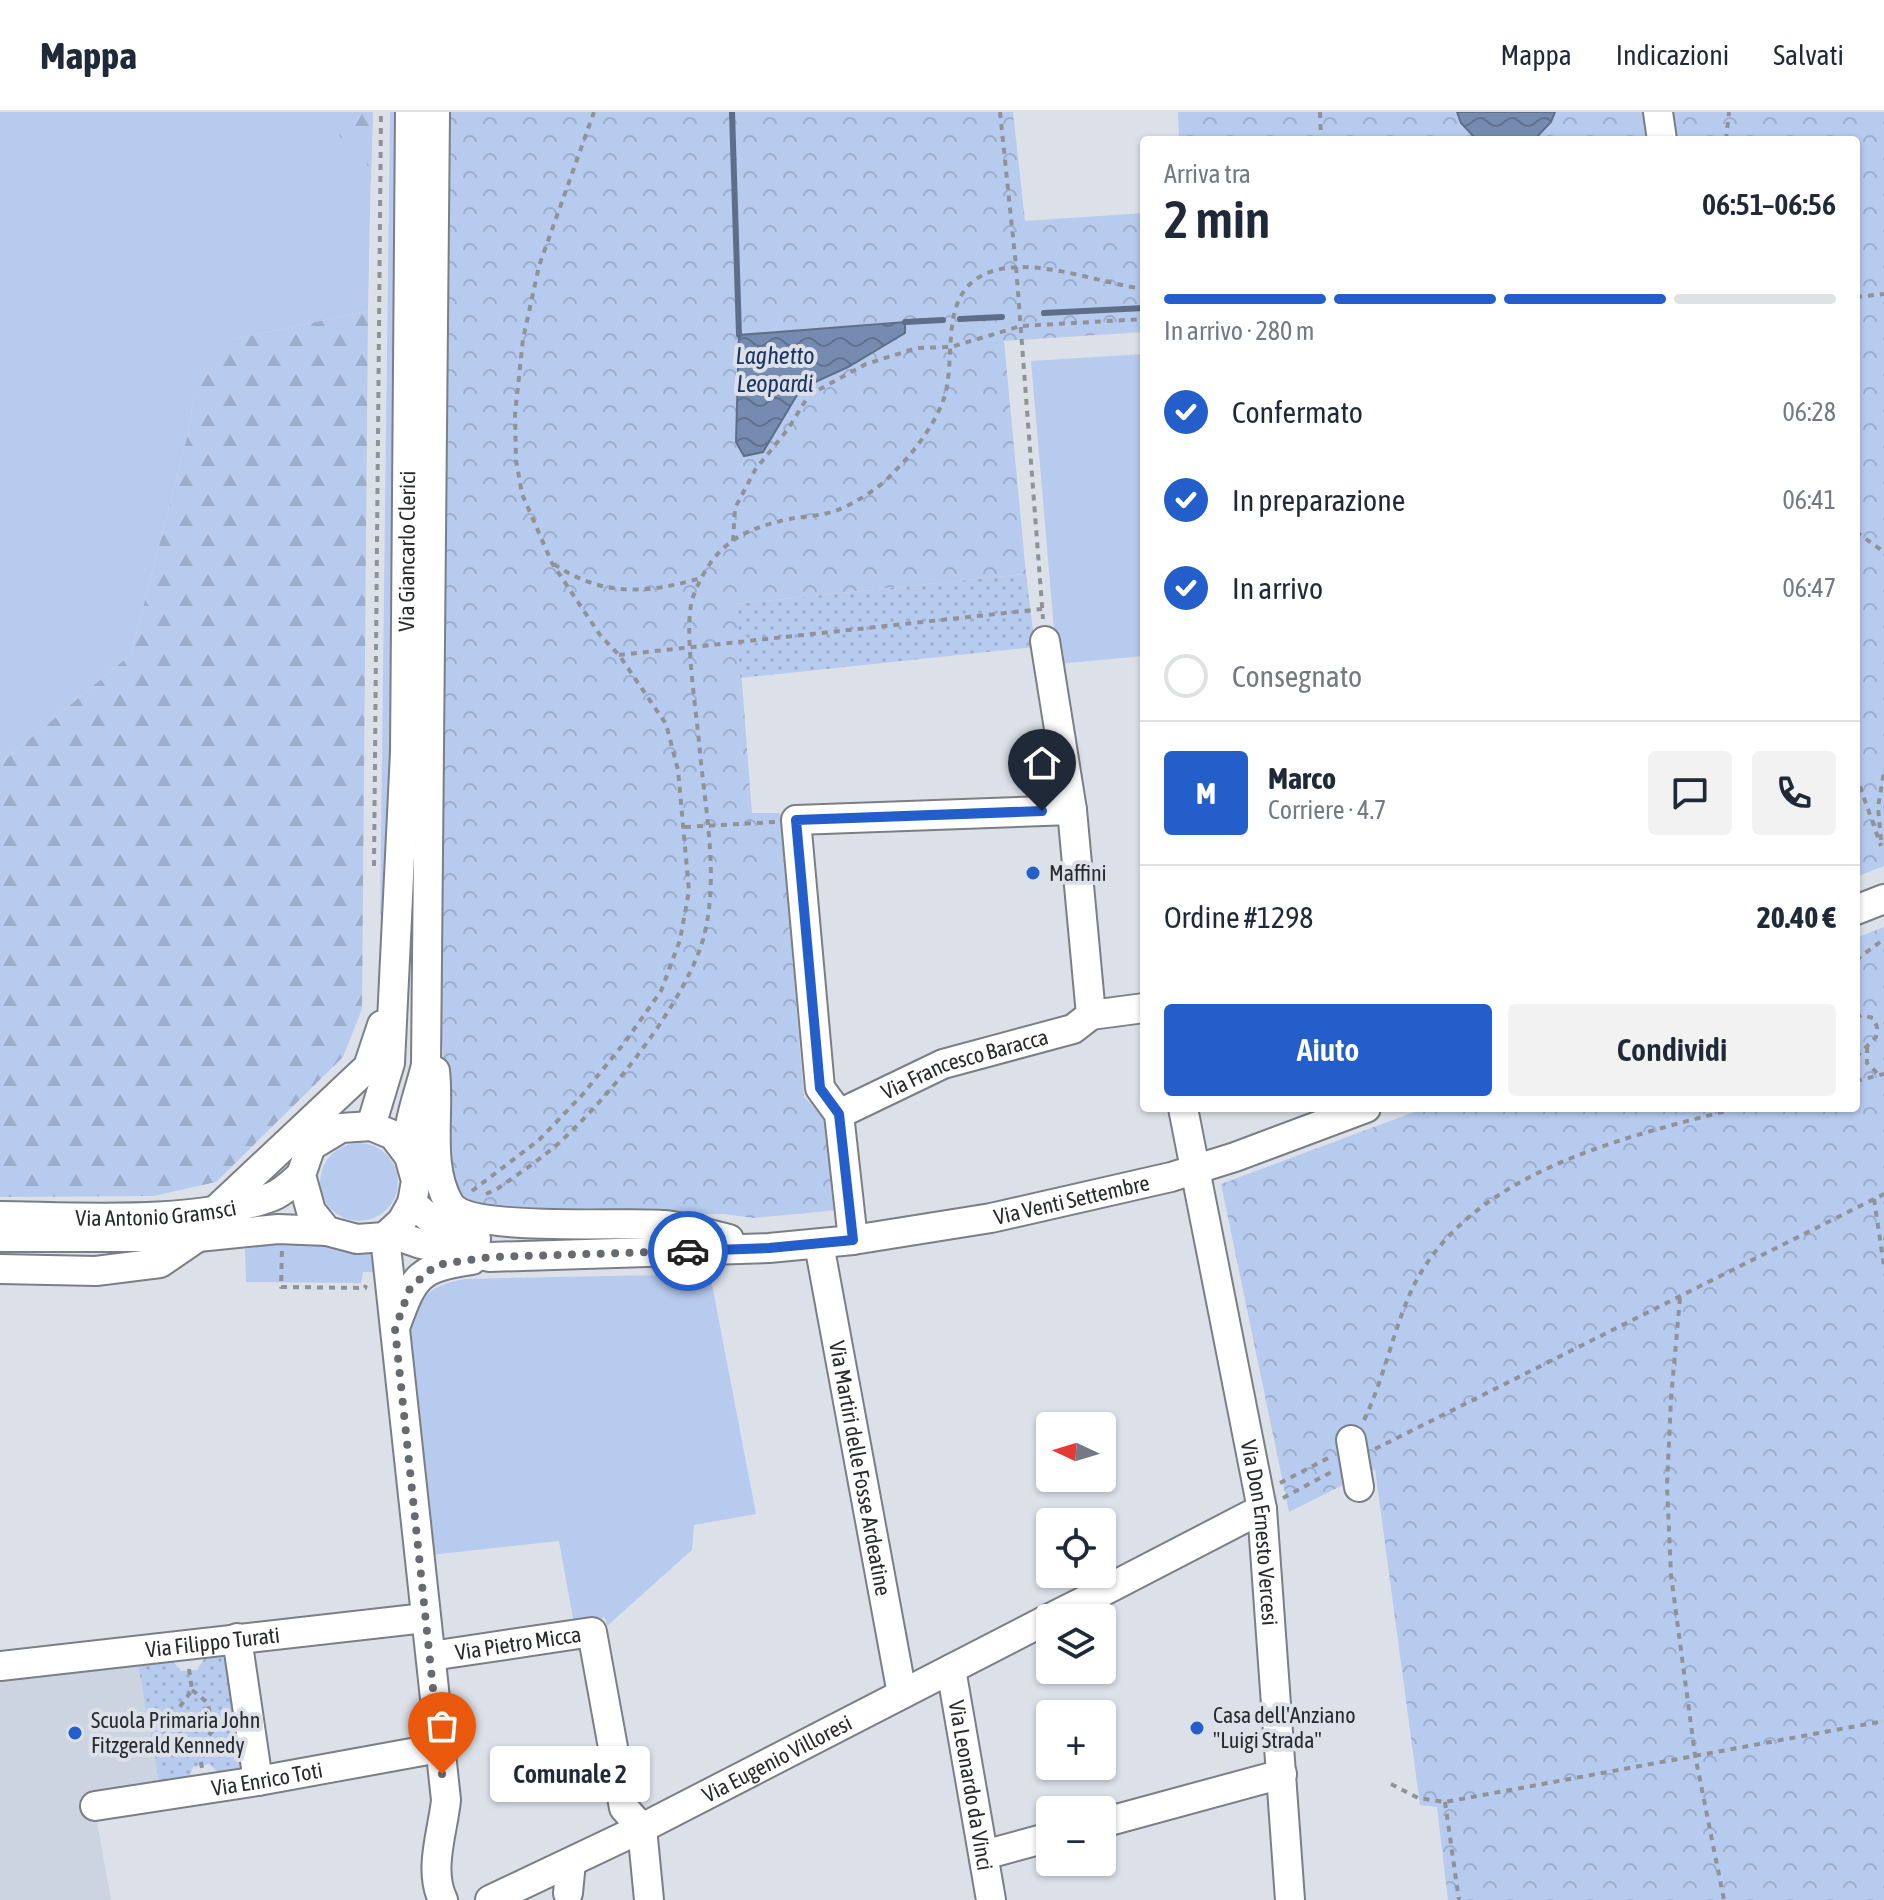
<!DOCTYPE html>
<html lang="it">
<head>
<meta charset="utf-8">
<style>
	body { margin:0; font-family:"Asap Condensed",sans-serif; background:#f2f2f3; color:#1f2937; height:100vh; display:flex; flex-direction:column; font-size:30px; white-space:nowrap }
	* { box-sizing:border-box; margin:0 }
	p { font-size:26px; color:#747a83 }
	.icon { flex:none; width:44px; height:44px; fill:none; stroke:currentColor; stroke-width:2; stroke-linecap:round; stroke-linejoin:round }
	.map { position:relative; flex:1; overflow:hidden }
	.side { position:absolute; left:1140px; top:24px; width:720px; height:976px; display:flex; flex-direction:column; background:#fff; border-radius:8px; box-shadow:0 2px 6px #0004 }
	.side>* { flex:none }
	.needle { width:52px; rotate:274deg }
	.buttons { position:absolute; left:1036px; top:1300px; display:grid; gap:16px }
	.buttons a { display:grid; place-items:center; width:80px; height:80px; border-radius:8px; background:#fff; box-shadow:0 2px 6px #0004; font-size:40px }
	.pin { position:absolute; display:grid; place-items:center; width:68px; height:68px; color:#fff; margin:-82px -34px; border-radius:50% 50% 50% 0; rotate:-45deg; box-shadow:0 0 8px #0007 }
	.pin .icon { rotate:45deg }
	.courier { position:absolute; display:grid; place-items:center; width:80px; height:80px; margin:-40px; border:6px solid #245ecb; border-radius:50%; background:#fff; color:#222; box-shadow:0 2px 10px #0007 }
	.bubble { position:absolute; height:56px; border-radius:8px; background:#fff; box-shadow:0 2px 6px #0004; font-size:26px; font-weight:600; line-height:56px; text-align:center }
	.overview em { font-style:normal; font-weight:600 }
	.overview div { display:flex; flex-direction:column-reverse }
	.overview { display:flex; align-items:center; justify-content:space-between; height:136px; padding:0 24px }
	h1 { font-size:52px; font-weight:600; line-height:60px }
	.bar { display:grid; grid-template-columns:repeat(4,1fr); gap:12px 8px; align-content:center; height:96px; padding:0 24px }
	.bar i { height:10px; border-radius:6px; background:#e0e1e3 }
	.bar .current { background:#245ecb }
	.bar p { grid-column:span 4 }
	.line { display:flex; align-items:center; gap:20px; padding:0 24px; border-top:2px solid #e0e1e3 }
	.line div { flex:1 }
	.round { display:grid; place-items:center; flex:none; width:84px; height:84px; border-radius:8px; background:#f2f2f3 }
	ol { padding:0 24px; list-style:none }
	li { display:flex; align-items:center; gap:24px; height:88px }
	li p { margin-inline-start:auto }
	li .icon { padding:8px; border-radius:50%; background:#245ecb; color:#fff; stroke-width:4 }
	li:last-child { color:#747a83 }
	li i { width:44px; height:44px; border:4px solid #e0e1e3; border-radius:50% }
	.button { display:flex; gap:16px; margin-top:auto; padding:16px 24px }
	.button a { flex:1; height:92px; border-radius:8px; background:#245ecb; color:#fff; font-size:32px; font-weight:600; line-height:92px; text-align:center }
	.button a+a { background:#f2f2f3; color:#1f2937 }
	header { display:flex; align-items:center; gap:48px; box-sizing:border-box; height:112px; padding:0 40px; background:#fff; border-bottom:2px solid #e0e1e3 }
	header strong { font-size:38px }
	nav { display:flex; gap:44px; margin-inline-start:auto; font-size:28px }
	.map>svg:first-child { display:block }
</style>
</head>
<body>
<header>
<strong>Mappa</strong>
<nav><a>Mappa</a><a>Indicazioni</a><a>Salvati</a></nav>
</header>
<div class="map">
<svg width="1884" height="1788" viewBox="0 0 1884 1788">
	<defs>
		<pattern id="forest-firs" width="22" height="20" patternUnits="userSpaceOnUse" patternTransform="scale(2)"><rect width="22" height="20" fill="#b7cbef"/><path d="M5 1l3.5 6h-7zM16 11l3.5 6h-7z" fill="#9daecd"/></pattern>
		<pattern id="park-crowns" width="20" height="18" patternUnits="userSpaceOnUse" patternTransform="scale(2)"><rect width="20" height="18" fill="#b7cbef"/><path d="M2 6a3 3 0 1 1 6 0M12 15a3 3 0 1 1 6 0" fill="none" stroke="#9daecd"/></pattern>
		<pattern id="garden-dots" width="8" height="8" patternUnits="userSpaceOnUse" patternTransform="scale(2)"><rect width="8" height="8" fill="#b7cbef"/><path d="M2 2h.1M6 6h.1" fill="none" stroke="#9daecd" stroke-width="1.8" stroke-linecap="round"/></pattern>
		<pattern id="water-waves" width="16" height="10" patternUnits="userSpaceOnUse" patternTransform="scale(2)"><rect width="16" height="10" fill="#768bb0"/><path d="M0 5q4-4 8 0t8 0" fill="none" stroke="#61728f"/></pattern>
	</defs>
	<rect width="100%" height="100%" fill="#dce1e9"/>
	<path fill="#ccd4e1" d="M138 1553 160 1675 93 1687 111 1788H0V1567Z"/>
	<path fill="#b7cbef" d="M0 0H372L368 199 234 227 194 285 188 322 131 542 0 652Z
		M390 0H406L400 643 386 803H380Z
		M1144 242V544L1057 552 1031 249Z
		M320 1070a39 39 0 1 1 78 0a39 39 0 1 1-78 0Z
		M307 1126 373 1140 377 1160H363L361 1171 246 1170 245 1137Z
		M710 1162 756 1402 694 1413 692 1438 607 1514 605 1506 574 1512 559 1429 431 1443 403 1221C417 1188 428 1173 465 1167Z"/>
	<path fill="url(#forest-firs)" d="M334 0H373L371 71 366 48 359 37 340 25 330 6Z
		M368 199 362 897 343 945 216 1070 154 1084 0 1085V652L131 542 188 322 194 285 211 236 234 227Z"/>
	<path fill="url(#park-crowns)" d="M443 0H1013L1025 109 1144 101V220L1004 229 1026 462 736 492 752 701H780L804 985 829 1010 839 1098 753 1106 724 1102 480 1100 453 1081 446 1059 443 940 433 860Z
		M1178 0H1457L1461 11 1477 28H1179Z
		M1555 0H1884V754L1856 765V28H1534L1551 10Z
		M1884 815V1788H1448L1437 1695 1420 1693 1375 1357 1289 1400 1221 1072 1425 996H1856V826Z"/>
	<path fill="url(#garden-dots)" d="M1026 462 1035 535 740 566 736 492Z
		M228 1544 243 1660 220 1663 210 1652 193 1655 187 1672 160 1675 138 1553 173 1549 181 1559 197 1558 204 1547Z"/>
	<path fill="url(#water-waves)" stroke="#5f6e88" stroke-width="2" d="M1457 0H1555L1551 10 1534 28H1477L1461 11Z
		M905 210V221L848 255 815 270 797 283 763 340 744 344 736 330 739 223Z"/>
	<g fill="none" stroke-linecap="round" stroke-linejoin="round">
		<path stroke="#5f6e88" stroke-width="6" d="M732 0 739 223
			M1044 201 1144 196
			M960 207 1002 205
			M905 210 943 208"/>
		<defs>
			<g id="minor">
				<path d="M1658 0 1662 28"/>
				<path d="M1045 529 1072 698 1091 903 1144 896"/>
				<path d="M1856 798 1884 787"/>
				<path d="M435 959C440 1001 427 1053 449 1091 466 1122 625 1109 664 1113 685 1115 708 1122 729 1127"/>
				<path id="s1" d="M1183 996 1262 1397 1290 1788"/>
				<path id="s2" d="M839 1002 943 952 1073 917 1091 903"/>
				<path id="s3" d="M371 1014 390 951 405 640 410 0"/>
				<path d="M371 1014 393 1023 409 1044 416 1069 412 1091 402 1109 385 1125 357 1127 327 1119 311 1099 301 1063 311 1034 341 1016Z"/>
				<path d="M409 1044C405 1014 419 983 426 953L435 0"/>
				<path d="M412 1091 442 1117 476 1127"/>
				<path d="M218 1096 368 955 382 913"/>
				<path id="s4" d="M0 1104C82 1105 193 1113 271 1085 282 1081 292 1071 301 1063"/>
				<path id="s5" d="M389 1121 421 1132 490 1145 769 1136 853 1128 991 1106 1171 1065 1235 1045 1366 996"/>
				<path d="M0 1125H198L278 1117 327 1119"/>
				<path d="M385 1125 446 1688C443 1719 428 1758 443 1788"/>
				<path d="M853 1128 839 1002 820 976 796 708 1072 698"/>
				<path id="s6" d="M819 1132 902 1582"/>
				<path d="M0 1157 96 1159 160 1151 198 1125"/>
				<path d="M396 1213C414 1163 419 1156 472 1148"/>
				<path d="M1351 1328 1359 1375"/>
				<path d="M1096 1483 1262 1397"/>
				<path d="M1050 1506 1090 1486"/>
				<path d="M237 1526 258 1669"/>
				<path id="s7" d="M431 1544 592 1520 624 1696 642 1716"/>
				<path id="s8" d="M0 1554 425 1506"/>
				<path id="s9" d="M951 1557 991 1788"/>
				<path id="s10" d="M95 1694 258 1669 439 1636"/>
				<path d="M1102 1711 1282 1662"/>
				<path d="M642 1716 649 1788"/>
				<path d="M984 1743 1050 1725"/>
				<path d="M568 1781 571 1750"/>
				<path id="s11" d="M490 1788 642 1716 1050 1506"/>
			</g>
		</defs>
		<use href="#minor" stroke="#7a7e85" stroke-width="32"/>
		<path stroke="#8f9398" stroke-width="4" stroke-dasharray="6 6" stroke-linecap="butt" d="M1000 0 1016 154 1043 507
			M1320 0 1321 28
			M1726 28 1729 0
			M1856 185 1884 182
			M1856 420 1884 440
			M733 429 735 396 755 358 788 317 809 283 866 252 917 236 951 235 1021 214 1144 207
			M554 452C602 485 647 482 701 466
			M619 543 1042 497
			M1856 663 1881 734
			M685 715 775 710
			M1881 728 1878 695 1884 660
			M374 754 381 0
			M1856 848 1884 827
			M1856 906 1862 903 1873 906 1877 915 1876 925 1856 945
			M1867 935V951L1879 963
			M1856 969 1884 962
			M472 1079 539 1028 583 982 625 930 661 879 680 828 689 779 678 658 666 612 619 543 600 523 552 451 522 382 516 348 515 302 523 227 539 154 594 0
			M486 1082 497 1077C518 1062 541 1047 560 1030 610 985 690 885 705 820 719 759 704 691 699 630 696 597 683 513 693 485 712 435 738 418 789 407 804 404 821 404 835 399 856 391 880 376 895 359 914 340 933 315 943 289 958 249 937 186 983 163 1027 141 1097 171 1144 177
			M1874 1087 1884 1154
			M282 1139 281 1175 365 1176 366 1173
			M1680 1186 1671 1287 1667 1374 1671 1463 1695 1643 1724 1788
			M1364 1308C1385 1265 1394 1213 1415 1171 1474 1059 1625 1025 1738 996
			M1375 1337 1884 1082
			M1280 1371 1332 1344
			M1283 1386 1335 1358
			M189 1557 192 1578 179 1596 183 1625 199 1638
			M192 1578 208 1591 212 1619 199 1638 202 1656
			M1391 1672 1418 1686 1445 1690 1884 1609
			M1445 1690 1459 1788"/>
		<use href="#minor" stroke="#fff" stroke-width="28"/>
	</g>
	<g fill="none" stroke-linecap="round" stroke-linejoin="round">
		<path stroke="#676a6e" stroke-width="8" stroke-dasharray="0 14.4" d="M442 1662 395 1217 410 1176 436 1153 490 1145 688 1139"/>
		<path stroke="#245ecb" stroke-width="10" d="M688 1139 769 1136 853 1128 839 1002 820 976 796 708 1042 699"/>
	</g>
	<g fill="#245ecb" stroke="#dce1e9" stroke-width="3">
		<circle cx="1033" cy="761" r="8"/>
		<circle cx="1197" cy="1616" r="8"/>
		<circle cx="75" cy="1621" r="8"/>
	</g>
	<g text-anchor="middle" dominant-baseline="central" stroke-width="8" stroke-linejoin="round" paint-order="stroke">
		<g font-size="22" fill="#282a2c" stroke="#dce1e9">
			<text stroke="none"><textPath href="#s3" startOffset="578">Via Giancarlo Clerici</textPath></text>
			<text stroke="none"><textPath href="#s2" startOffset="136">Via Francesco Baracca</textPath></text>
			<text stroke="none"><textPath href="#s5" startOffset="690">Via Venti Settembre</textPath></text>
			<text stroke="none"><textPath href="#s4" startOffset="156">Via Antonio Gramsci</textPath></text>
			<text stroke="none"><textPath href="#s6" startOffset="228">Via Martiri delle Fosse Ardeatine</textPath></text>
			<text stroke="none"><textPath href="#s1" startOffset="432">Via Don Ernesto Vercesi</textPath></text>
			<text stroke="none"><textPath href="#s8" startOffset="214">Via Filippo Turati</textPath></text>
			<text stroke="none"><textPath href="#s7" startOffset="88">Via Pietro Micca</textPath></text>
			<text stroke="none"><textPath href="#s11" startOffset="320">Via Eugenio Villoresi</textPath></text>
			<text stroke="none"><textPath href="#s10" startOffset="174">Via Enrico Toti</textPath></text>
			<text stroke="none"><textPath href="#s9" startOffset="118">Via Leonardo da Vinci</textPath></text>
		</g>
		<g font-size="22" fill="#282a2c" stroke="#dce1e9" text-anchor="start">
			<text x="1049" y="761">Maffini</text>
			<text x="1213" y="1603">Casa dell'Anziano<tspan x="1213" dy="25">"Luigi Strada"</tspan></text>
			<text x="91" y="1608">Scuola Primaria John<tspan x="91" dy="25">Fitzgerald Kennedy</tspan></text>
		</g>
		<g font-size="24" font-style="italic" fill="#193363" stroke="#dce1e9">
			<text x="775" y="243">Laghetto<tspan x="775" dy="28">Leopardi</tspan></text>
		</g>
	</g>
</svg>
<div class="buttons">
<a><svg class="needle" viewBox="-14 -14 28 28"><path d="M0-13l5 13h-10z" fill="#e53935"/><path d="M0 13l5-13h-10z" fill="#747a83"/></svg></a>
<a><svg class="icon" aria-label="locate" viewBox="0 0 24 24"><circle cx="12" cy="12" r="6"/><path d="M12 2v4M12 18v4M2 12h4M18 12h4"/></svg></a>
<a><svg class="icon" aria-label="layers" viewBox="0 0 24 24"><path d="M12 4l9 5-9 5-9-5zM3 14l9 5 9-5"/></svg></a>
<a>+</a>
<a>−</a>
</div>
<div class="pin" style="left:442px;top:1662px;background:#ea580c"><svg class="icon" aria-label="bag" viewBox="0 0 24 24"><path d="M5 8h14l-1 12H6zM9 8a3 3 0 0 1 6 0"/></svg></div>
<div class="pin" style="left:1042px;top:699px;background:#1f2937"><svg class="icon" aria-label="home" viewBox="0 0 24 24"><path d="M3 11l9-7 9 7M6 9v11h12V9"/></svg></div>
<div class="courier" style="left:688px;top:1139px"><svg class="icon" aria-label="car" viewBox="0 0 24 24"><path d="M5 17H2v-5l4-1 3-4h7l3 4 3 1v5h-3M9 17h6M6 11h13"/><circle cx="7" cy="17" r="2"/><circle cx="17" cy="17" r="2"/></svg></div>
<div class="bubble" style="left:490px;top:1634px;width:160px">Comunale 2</div>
<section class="side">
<div class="overview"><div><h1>2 min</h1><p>Arriva tra</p></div><em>06:51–06:56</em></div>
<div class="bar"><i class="current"></i><i class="current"></i><i class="current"></i><i></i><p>In arrivo · 280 m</p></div>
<ol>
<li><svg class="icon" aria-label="check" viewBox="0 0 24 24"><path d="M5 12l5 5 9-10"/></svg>Confermato<p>06:28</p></li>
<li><svg class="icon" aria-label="check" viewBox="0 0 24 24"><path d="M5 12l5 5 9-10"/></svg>In preparazione<p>06:41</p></li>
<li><svg class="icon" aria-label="check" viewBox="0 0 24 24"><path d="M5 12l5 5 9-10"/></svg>In arrivo<p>06:47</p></li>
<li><i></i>Consegnato</li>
</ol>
<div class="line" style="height:144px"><b class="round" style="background:#245ecb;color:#fff">M</b><div><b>Marco</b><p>Corriere · 4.7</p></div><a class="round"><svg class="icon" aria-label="chat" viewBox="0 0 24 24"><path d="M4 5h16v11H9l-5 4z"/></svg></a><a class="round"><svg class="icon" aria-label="phone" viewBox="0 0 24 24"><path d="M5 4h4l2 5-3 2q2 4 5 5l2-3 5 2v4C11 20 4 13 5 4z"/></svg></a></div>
<div class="line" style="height:104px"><div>Ordine #1298</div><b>20.40 €</b></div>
<div class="button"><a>Aiuto</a><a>Condividi</a></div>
</section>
</div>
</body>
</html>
